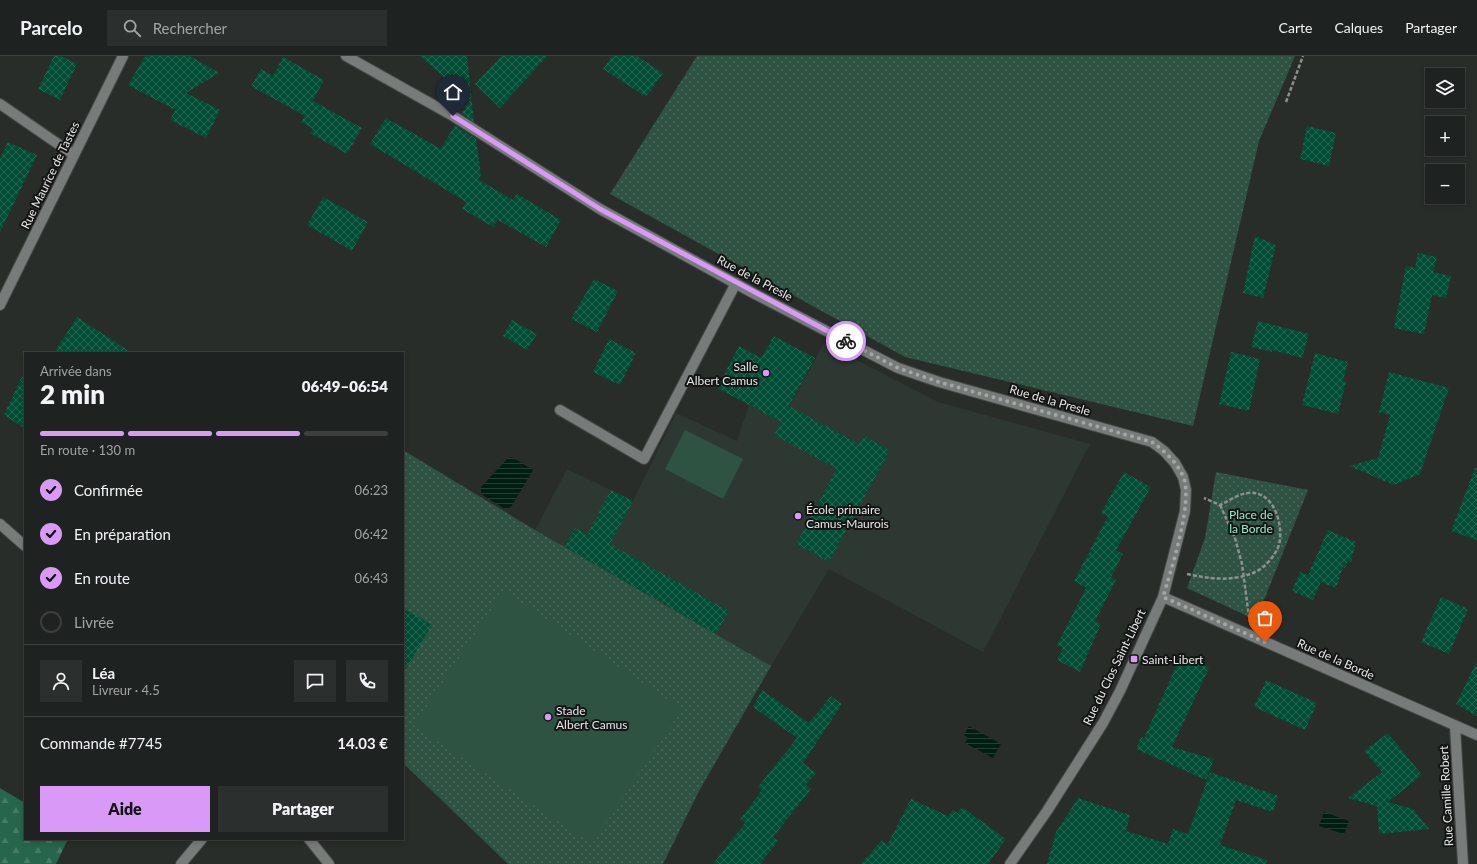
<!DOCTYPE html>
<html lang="fr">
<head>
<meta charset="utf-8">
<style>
	body { margin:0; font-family:Lato,sans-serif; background:#2b2f2d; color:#f1f3f6; height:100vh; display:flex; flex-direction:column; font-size:15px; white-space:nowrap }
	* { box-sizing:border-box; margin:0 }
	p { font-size:13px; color:#a1a4a5 }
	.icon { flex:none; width:22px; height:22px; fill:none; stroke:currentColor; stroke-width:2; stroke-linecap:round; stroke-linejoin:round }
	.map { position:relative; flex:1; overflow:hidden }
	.panel { position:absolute; left:24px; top:296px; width:380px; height:488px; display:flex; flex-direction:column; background:#1e2220; border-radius:0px; box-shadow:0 2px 6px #0003,0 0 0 1px #3c3f3e }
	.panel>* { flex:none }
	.tools { position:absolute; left:1425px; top:12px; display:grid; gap:8px }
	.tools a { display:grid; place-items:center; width:40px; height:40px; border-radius:0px; background:#1e2220; box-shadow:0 2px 6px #0003,0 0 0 1px #3c3f3e; font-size:20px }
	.pin { position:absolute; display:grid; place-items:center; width:34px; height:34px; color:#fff; margin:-41px -17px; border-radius:50% 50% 50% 0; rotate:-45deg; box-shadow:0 0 4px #0007 }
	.pin .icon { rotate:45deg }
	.courier { position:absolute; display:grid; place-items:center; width:40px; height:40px; margin:-20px; border:3px solid #d99af7; border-radius:50%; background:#fff; color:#222; box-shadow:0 1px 5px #0007 }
	.head em { font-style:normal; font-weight:800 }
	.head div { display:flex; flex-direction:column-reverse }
	.head { display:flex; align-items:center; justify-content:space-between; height:68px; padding:0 16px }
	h1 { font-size:26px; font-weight:800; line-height:30px }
	.bar { display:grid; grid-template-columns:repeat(4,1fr); gap:6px 4px; align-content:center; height:48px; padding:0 16px }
	.bar i { height:5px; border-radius:3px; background:#3c3f3e }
	.bar .current { background:#d99af7 }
	.bar p { grid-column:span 4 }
	.line { display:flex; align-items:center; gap:10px; padding:0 16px; border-top:1px solid #3c3f3e }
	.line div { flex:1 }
	.round { display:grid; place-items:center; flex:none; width:42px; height:42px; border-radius:0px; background:#2b2f2d }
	ol { padding:0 16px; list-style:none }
	li { display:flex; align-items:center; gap:12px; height:44px }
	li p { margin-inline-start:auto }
	li .icon { padding:4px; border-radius:50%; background:#d99af7; color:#111; stroke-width:4 }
	li:last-child { color:#a1a4a5 }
	li i { width:22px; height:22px; border:2px solid #3c3f3e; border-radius:50% }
	.primary-button { display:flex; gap:8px; margin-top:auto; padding:8px 16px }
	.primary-button a { flex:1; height:46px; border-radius:0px; background:#d99af7; color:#111; font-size:16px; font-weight:800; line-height:46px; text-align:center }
	.primary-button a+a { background:#2b2f2d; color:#f1f3f6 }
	header { display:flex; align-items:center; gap:24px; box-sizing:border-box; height:56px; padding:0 20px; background:#1e2220; border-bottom:1px solid #3c3f3e }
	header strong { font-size:19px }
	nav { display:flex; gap:22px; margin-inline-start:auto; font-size:14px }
	.search { width:280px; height:36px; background:#2b2f2d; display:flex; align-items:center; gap:10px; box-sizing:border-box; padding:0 14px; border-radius:0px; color:#a1a4a5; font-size:15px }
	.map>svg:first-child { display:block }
</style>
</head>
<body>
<header>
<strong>Parcelo</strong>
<div class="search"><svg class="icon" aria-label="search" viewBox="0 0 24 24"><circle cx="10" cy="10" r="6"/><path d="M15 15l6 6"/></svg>Rechercher</div>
<nav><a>Carte</a><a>Calques</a><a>Partager</a></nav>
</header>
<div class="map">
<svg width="1477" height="808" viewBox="0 0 1477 808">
	<defs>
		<pattern id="green-dots" width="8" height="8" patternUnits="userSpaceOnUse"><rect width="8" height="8" fill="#2e5343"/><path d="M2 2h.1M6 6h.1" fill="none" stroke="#4c6c5e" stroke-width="1.8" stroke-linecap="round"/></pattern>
		<pattern id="forest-firs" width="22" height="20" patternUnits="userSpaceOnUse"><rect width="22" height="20" fill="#25664c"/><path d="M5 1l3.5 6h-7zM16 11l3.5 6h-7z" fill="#447c66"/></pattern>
		<pattern id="water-rules" width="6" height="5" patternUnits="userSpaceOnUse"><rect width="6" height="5" fill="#001e12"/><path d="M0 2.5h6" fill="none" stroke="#253f34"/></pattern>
		<pattern id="building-cross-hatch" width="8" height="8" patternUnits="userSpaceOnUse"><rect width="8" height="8" fill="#024d35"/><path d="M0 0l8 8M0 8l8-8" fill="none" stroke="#276752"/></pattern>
	</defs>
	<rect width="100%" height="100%" fill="#282d2a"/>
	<path fill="#2d3832" d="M824 287 938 346 1090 388 983 596 829 513 771 610 535 474 567 413 633 445 676 357 737 385 749 349 781 366Z"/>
	<path fill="url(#green-dots)" d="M697 0H1295L1259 85 1193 370 905 301 610 138Z
		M403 394 535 474 771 610 699 735 663 808H508L403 707Z
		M1216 416 1308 434 1256 564 1187 532 1205 482Z"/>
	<path fill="url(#forest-firs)" d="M0 732 25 747V783H68L56 808H0Z"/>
	<path fill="#2e5343" d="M685 374 743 403 723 443 665 413Z
		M504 535 682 653 592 788 414 670Z"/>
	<path fill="url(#water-rules)" d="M512 401 533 414 511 451 505 453 481 438V431L508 402Z
		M969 670 1001 688 993 702 965 687 968 682 964 679Z
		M1324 756 1349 765 1344 778 1319 770Z"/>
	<path fill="url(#building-cross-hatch)" d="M54 0H61L77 8 60 44 38 33Z
		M145 0H190L219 17 186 37 220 54 206 82 170 64 175 54 128 29Z
		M420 0H467L474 66 462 58 470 44Z
		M501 0H547L500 52 475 28Z
		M612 0H637L663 17 646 41 603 13Z
		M283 1 324 24 305 60 251 30 261 13 273 20Z
		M313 45 362 72 347 98 310 77 313 73 301 66Z
		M386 62 441 93 455 69 476 83 481 119 478 123 513 144 517 138 561 164 546 191 498 164 493 171 462 153 466 146 370 88Z
		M1307 70 1336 77 1329 110 1300 103Z
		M8 86 37 99 0 176V102Z
		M323 141 368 166 352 195 307 169Z
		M1255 180 1276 189 1263 242 1243 237Z
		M1418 197 1437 201 1433 216 1451 220 1446 242 1432 239 1424 278 1394 272 1406 210 1415 212Z
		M594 223 618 235 597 276 571 263Z
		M77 261 132 297H54Z
		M512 264 537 278 527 294 503 280Z
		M1258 265 1309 278 1302 302 1272 294V296L1251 291Z
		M774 280 815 302 789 350 859 388 864 380 890 394 829 506 796 488 837 413 774 379 782 364 781 366 717 332 739 290 761 302Z
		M609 283 636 297 620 329 593 316Z
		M1231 296 1260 303 1249 355 1219 348Z
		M1315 297 1348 306 1343 325 1346 326 1338 358 1302 349Z
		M25 314V373L4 359Z
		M1389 316 1449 332 1420 418 1394 429 1349 410 1378 402 1390 359 1379 356Z
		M1475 412H1477V484L1451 475Z
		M1124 416 1151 431 1116 494 1123 498 1111 521 1116 524 1095 565 1101 568 1080 616 1057 604 1063 592 1057 589 1086 532 1074 525 1108 460 1101 457Z
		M611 434 633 445 610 488 729 555 716 578 565 491 575 472 587 479Z
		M1328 474 1356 486 1351 506 1348 505 1345 512 1343 511 1336 532 1321 526 1313 544 1292 535 1300 516 1308 519Z
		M1441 541 1468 553 1449 598 1421 586Z
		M403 552 432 569 403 618Z
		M1181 599 1209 612 1172 691 1214 703 1206 724 1136 693 1141 681 1144 682Z
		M1477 605V660L1456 648Z
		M1266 624 1317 647 1305 674 1254 651Z
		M762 634 809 667 831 640 842 648 803 707 816 717 806 729 811 733 773 781 778 785 760 808H713L745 767 740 763 762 734 758 731 797 682 753 651Z
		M1388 677 1422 719 1388 746 1413 753 1429 773 1379 778 1377 750 1348 742 1382 716 1364 695Z
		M1210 716 1278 740 1273 756 1236 744 1220 789 1267 804 1266 808H1047L1056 776 1078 742 1130 759 1126 775 1168 788 1173 773 1188 778Z
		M911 743 948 760 953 754 957 757 962 751 1006 783 988 808H861L882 784 887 789Z"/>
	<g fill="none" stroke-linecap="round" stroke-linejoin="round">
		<defs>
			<path id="minor" d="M346 0 453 60 600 153 753 237 898 312 939 326 1152 386 1164 395 1175 407 1183 421 1186 434 1185 455 1163 541 1120 635 1103 667 1047 755 1010 808
				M0 48 74 99
				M0 249 123 0
				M560 354 644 403 736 227
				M0 468 25 490
				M1163 541 1477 679
				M1455 670 1463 808
				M309 783 329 808
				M181 808 202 783"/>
		</defs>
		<use href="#minor" stroke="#444846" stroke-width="12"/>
		<path stroke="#8c908e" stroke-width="2.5" stroke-dasharray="4 2" stroke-linecap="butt" d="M1286 46 1303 0
			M1220 449 1235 482 1242 508 1249 561
			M1187 518C1210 523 1233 526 1255 516 1266 512 1280 494 1280 483 1282 464 1272 434 1248 437 1238 438 1229 445 1220 449L1204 442"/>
		<use href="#minor" stroke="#777b79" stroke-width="10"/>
	</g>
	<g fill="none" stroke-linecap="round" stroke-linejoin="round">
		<path stroke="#a3a7a5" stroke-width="4" stroke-dasharray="0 7.2" d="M846 285 898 312 939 326 1152 386C1164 395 1176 405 1183 420 1194 444 1171 514 1163 541L1265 586"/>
		<path stroke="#d99af7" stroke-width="5" d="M453 60 600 153 846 285"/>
	</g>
	<g fill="#d99af7" stroke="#131413" stroke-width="1.5">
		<circle cx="766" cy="317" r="4"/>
		<circle cx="798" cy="460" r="4"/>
		<rect x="1130" y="599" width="8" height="8" rx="2"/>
		<circle cx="548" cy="661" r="4"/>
	</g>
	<g text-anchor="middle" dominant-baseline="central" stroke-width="4" stroke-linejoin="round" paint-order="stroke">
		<g font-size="12" fill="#e5e8e7" stroke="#131413">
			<text transform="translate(50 119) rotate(-64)">Rue Maurice de Tastes</text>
			<text transform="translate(755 222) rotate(28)">Rue de la Presle</text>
			<text transform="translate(1050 344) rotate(16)">Rue de la Presle</text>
			<text transform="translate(1336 603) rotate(24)">Rue de la Borde</text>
			<text transform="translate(1114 611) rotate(-64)">Rue du Clos Saint-Libert</text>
			<text transform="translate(1446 740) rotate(-93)">Rue Camille Robert</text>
		</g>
		<g font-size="12" fill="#e5e8e7" stroke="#131413" text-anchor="start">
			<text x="758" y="310" text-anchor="end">Salle<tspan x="758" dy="14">Albert Camus</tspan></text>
			<text x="806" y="453">École primaire<tspan x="806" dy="14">Camus-Maurois</tspan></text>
			<text x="1142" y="603">Saint-Libert</text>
			<text x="556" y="654">Stade<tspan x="556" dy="14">Albert Camus</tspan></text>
		</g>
		<g font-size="12" fill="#90eec5" stroke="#131413">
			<text x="1251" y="458">Place de<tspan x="1251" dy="14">la Borde</tspan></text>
		</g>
	</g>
</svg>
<div class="tools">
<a><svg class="icon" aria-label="layers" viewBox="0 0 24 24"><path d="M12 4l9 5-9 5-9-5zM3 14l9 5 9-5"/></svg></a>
<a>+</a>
<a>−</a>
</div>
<div class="pin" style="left:1265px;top:586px;background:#ea580c"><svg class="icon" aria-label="bag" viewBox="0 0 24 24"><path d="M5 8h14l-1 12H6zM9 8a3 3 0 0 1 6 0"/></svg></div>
<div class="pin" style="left:453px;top:60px;background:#1f2937"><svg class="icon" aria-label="home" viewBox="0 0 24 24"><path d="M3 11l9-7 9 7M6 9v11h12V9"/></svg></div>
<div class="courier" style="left:846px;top:285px"><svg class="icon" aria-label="bike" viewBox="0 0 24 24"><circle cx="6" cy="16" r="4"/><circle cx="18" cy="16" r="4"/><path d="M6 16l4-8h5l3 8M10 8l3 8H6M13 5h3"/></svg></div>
<section class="panel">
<div class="head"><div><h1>2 min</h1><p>Arrivée dans</p></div><em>06:49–06:54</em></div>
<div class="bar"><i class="current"></i><i class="current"></i><i class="current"></i><i></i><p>En route · 130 m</p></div>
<ol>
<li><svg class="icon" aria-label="check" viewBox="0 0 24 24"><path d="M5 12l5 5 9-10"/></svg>Confirmée<p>06:23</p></li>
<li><svg class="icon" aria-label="check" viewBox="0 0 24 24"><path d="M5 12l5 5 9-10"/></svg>En préparation<p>06:42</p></li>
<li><svg class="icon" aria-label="check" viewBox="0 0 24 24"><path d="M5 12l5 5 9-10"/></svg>En route<p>06:43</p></li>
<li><i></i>Livrée</li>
</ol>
<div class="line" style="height:72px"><a class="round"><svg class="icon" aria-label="person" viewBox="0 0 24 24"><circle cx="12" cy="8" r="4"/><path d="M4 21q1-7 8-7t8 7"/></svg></a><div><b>Léa</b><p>Livreur · 4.5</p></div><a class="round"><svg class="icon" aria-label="chat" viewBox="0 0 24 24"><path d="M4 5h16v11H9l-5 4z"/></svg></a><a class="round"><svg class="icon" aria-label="phone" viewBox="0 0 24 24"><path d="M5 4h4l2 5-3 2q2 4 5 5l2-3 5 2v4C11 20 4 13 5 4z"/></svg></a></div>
<div class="line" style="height:52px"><div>Commande #7745</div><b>14.03 €</b></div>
<div class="primary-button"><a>Aide</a><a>Partager</a></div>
</section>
</div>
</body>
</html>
